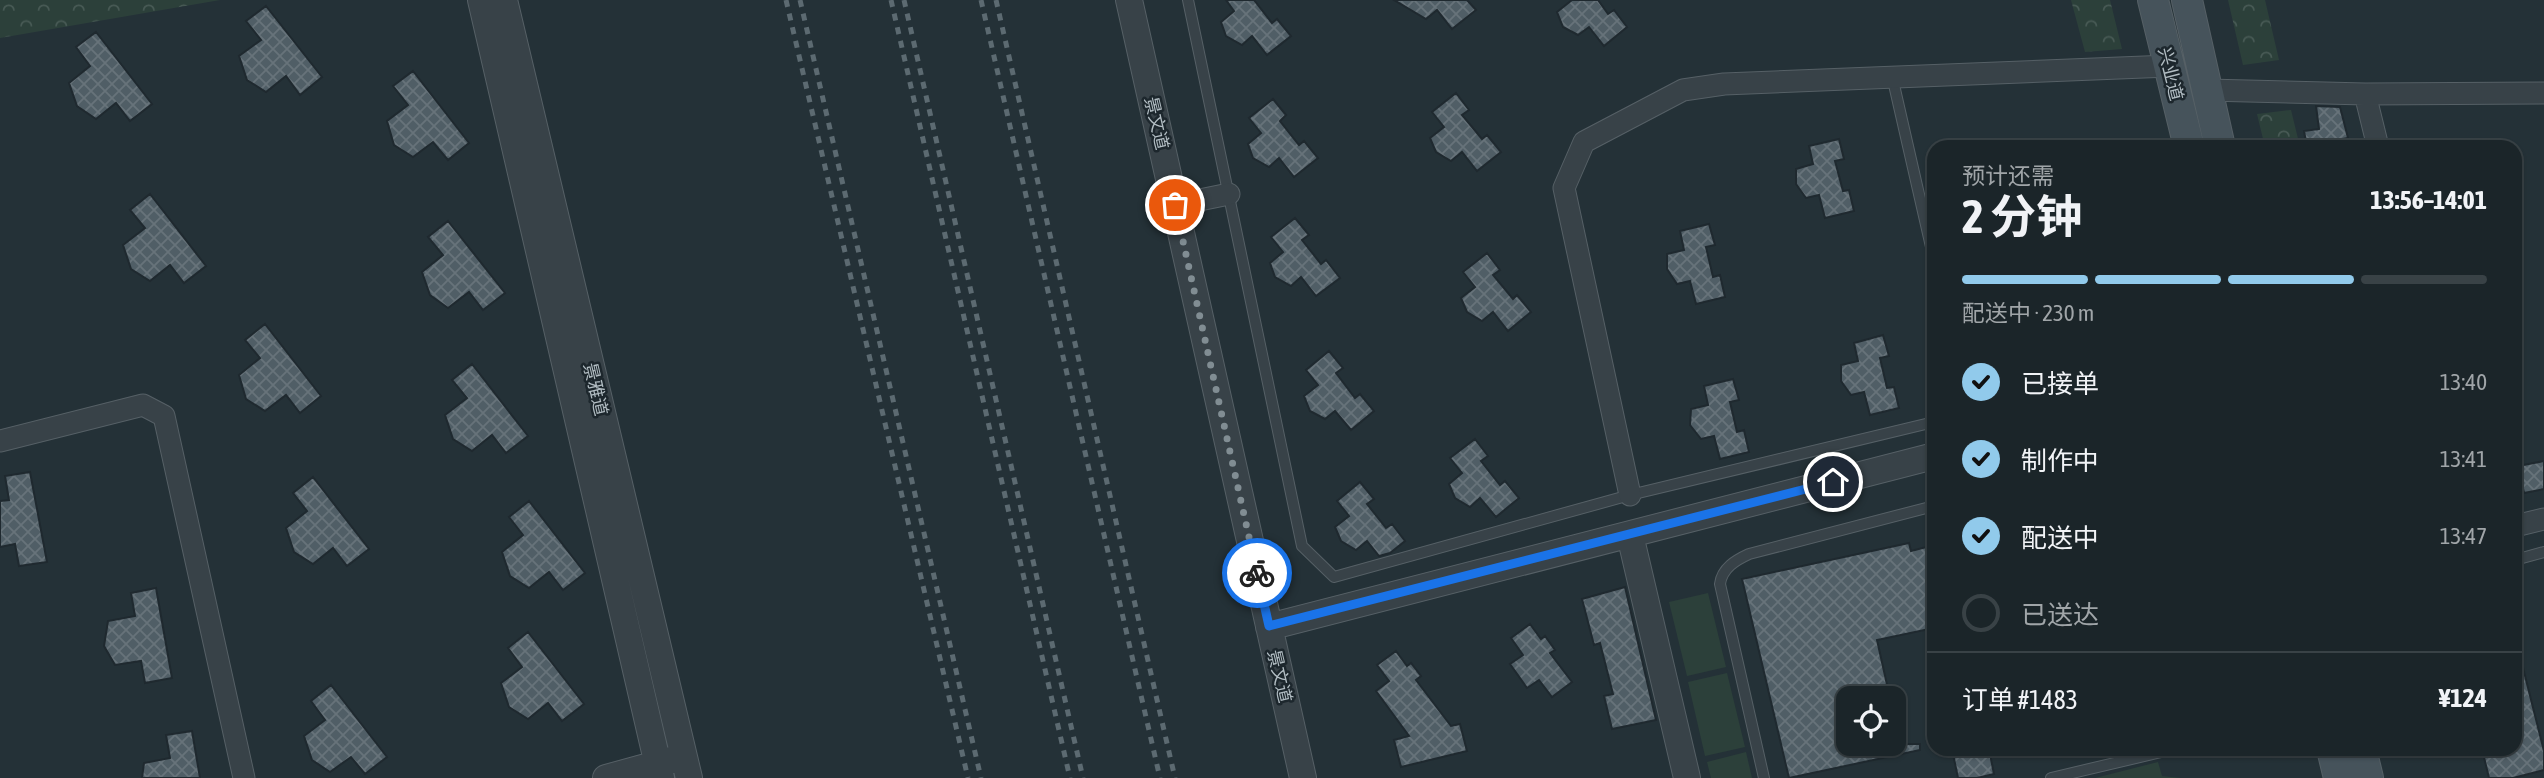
<!DOCTYPE html>
<html lang="zh">
<head>
<meta charset="utf-8">
<style>
	body { margin:0; font-family:"Asap Condensed","Noto Sans SC",sans-serif; background:#283135; color:#f1f3f6; height:100vh; display:flex; flex-direction:column; font-size:26px; white-space:nowrap }
	* { box-sizing:border-box; margin:0 }
	p { font-size:23px; color:#a0a5a8 }
	.icon { flex:none; width:38px; height:38px; fill:none; stroke:currentColor; stroke-width:2; stroke-linecap:round; stroke-linejoin:round }
	.map { position:relative; flex:1; overflow:hidden }
	.details { position:absolute; left:1927px; top:140px; width:595px; height:616px; display:flex; flex-direction:column; background:#1b2529; border-radius:21px; box-shadow:0 2px 5px #0004,0 0 0 2px #394246 }
	.details>* { flex:none }
	.fabs { position:absolute; left:1836px; top:686px; display:grid; gap:14px }
	.fabs a { display:grid; place-items:center; width:70px; height:70px; border-radius:14px; background:#1b2529; box-shadow:0 2px 5px #0004,0 0 0 2px #394246; font-size:35px }
	.pin { position:absolute; display:grid; place-items:center; width:60px; height:60px; color:#fff; margin:-30px; border:4px solid #fff; border-radius:50%; box-shadow:0 2px 7px #0007 }
	.courier { position:absolute; display:grid; place-items:center; width:70px; height:70px; margin:-35px; border:5px solid #1a73e8; border-radius:50%; background:#fff; color:#222; box-shadow:0 2px 9px #0007 }
	.summary em { font-style:normal; font-weight:700 }
	.summary div { display:flex; flex-direction:column-reverse }
	.summary { display:flex; align-items:center; justify-content:space-between; height:119px; padding:0 35px }
	h1 { font-size:46px; font-weight:700; line-height:52px }
	.bar { display:grid; grid-template-columns:repeat(4,1fr); gap:10px 7px; align-content:center; height:84px; padding:0 35px }
	.bar i { height:9px; border-radius:5px; background:#394246 }
	.bar .active { background:#91caeb }
	.bar p { grid-column:span 4 }
	.line { display:flex; align-items:center; gap:18px; padding:0 35px; border-top:2px solid #394246 }
	.line div { flex:1 }
	ol { padding:0 35px; list-style:none }
	li { display:flex; align-items:center; gap:21px; height:77px }
	li p { margin-inline-start:auto }
	li .icon { padding:7px; border-radius:50%; background:#91caeb; color:#111; stroke-width:4 }
	li:last-child { color:#a0a5a8 }
	li i { width:38px; height:38px; border:4px solid #394246; border-radius:50% }
	.map>svg:first-child { display:block }
</style>
</head>
<body>
<div class="map">
<svg width="2544" height="778" viewBox="0 0 2544 778">
	<defs>
		<pattern id="forest-crowns" width="20" height="18" patternUnits="userSpaceOnUse" patternTransform="scale(1.75)"><rect width="20" height="18" fill="#2c403a"/><path d="M2 6a3 3 0 1 1 6 0M12 15a3 3 0 1 1 6 0" fill="none" stroke="#485a55"/></pattern>
		<pattern id="building-cross-hatch" width="8" height="8" patternUnits="userSpaceOnUse" patternTransform="scale(1.75)"><rect width="8" height="8" fill="#505e66"/><path d="M0 0l8 8M0 8l8-8" fill="none" stroke="#67737a"/></pattern>
	</defs>
	<rect width="100%" height="100%" fill="#243137"/>
	<path fill="#2c403a" d="M1708 593 1726 667 1687 676 1669 602Z
		M1727 673 1745 747 1705 756 1688 682Z
		M1746 752 1752 778H1711L1707 762Z
		M2158 762 2162 776 2181 778H2095Z"/>
	<path fill="url(#forest-crowns)" d="M0 0H220L0 38Z
		M2071 0H2110L2122 49 2085 52Z
		M2228 0H2265L2279 60 2243 65Z
		M2291 110 2300 147H2265L2257 114Z"/>
	<path fill="url(#building-cross-hatch)" stroke="#1f292f" stroke-width="2" d="M1226 0H1254L1272 23 1277 19 1291 36 1267 55 1252 36 1242 45 1226 36 1221 22 1234 11Z
		M1394 0H1467L1476 10 1452 29 1437 10 1426 19Z
		M1572 0H1598L1608 14 1614 10 1627 27 1604 46 1589 27 1578 35 1563 27 1557 12Z
		M266 6 322 77 300 95 286 76 266 92 247 80 239 56 261 40 246 21Z
		M96 32 152 104 130 121 116 103 96 119 77 106 69 83 90 66 76 47Z
		M413 71 469 143 448 160 433 142 413 157 394 145 387 121 408 105 393 86Z
		M1456 93 1469 110 1462 115 1482 139 1487 135 1501 152 1477 171 1462 152 1451 161 1436 152 1430 138 1444 127 1432 112Z
		M1273 99 1286 115 1280 121 1299 145 1304 141 1318 158 1294 177 1279 158 1269 167 1253 158 1248 144 1261 133 1249 118Z
		M2316 106 2340 107 2348 138 2342 139 2343 147H2307L2304 131 2319 129Z
		M1839 139 1844 159 1835 161 1843 191 1849 190 1854 211 1825 218 1819 195 1806 198 1796 184V169L1813 164 1809 146Z
		M150 194 206 266 184 283 170 265 150 281 131 269 123 245 145 228 130 210Z
		M1295 218 1309 235 1302 240 1321 264 1326 260 1340 278 1316 296 1301 277 1291 286 1275 277 1270 263 1283 252 1271 237Z
		M448 221 505 293 483 310 469 292 448 308 430 295 422 272 443 255 428 237Z
		M1709 224 1715 245 1706 247 1713 277 1720 275 1725 297 1696 304 1690 281 1677 284 1667 269V254L1684 250 1680 231Z
		M1487 253 1500 270 1493 275 1513 299 1517 295 1531 312 1508 331 1493 312 1482 321 1467 312 1461 298 1475 287 1463 272Z
		M265 324 321 396 300 413 286 395 265 411 246 399 239 375 260 358 245 340Z
		M1883 335 1889 356 1880 358 1887 388 1894 387 1899 408 1870 415 1864 392 1851 395 1841 381V365L1858 361 1854 343Z
		M1329 351 1343 368 1336 373 1355 398 1360 394 1374 411 1351 430 1335 411 1325 419 1310 411 1304 396 1318 385 1306 370Z
		M472 364 528 436 506 453 492 435 472 451 453 439 445 415 467 398 452 380Z
		M1733 379 1739 400 1730 402 1737 432 1744 430 1749 452 1720 459 1714 436 1701 439 1690 425 1691 409 1708 405 1704 386Z
		M1475 439 1488 456 1481 461 1500 485 1505 481 1519 498 1496 517 1480 498 1470 507 1455 498 1449 484 1462 473 1450 458Z
		M2544 461V489L2524 493 2518 466Z
		M30 472 47 562 19 566 15 544 0 547V501L9 500 5 476Z
		M313 477 369 549 347 566 333 548 313 564 294 552 286 528 307 511 293 493Z
		M1360 482 1374 499 1367 504 1386 528 1392 524 1405 541 1390 553 1379 556 1367 541 1356 550 1341 541 1335 527 1349 516 1337 501Z
		M529 501 585 573 563 590 549 572 529 588 510 576 502 552 523 535 509 517Z
		M1909 543 1911 551 1934 545V628L1877 640 1890 698H1848V744H1920V750L1789 778 1742 579Z
		M1625 587 1656 720 1612 729 1604 696 1613 694 1600 643 1594 645 1582 599Z
		M156 588 172 678 145 683 141 661 115 665 104 646 108 621 135 616 131 593Z
		M1530 624 1541 639 1545 636 1555 650 1550 653 1572 682 1552 697 1539 680 1527 688 1510 664 1523 655 1511 638Z
		M528 632 584 704 562 721 548 703 528 719 509 707 501 683 522 667 508 648Z
		M1396 651 1407 666 1411 663 1421 676 1416 680 1451 726 1460 724 1467 751 1401 767 1394 740 1409 736 1376 691 1389 681 1377 665Z
		M2520 656 2544 751V770L2513 778H2489L2482 749H2515V657Z
		M331 685 387 757 365 774 351 757 330 772 312 760 304 736 325 720 311 701Z
		M192 731 200 778H142L144 763 170 758 166 735Z
		M1952 749H1989L1994 774 1977 778H1958Z"/>
	<g fill="none" stroke-linecap="round" stroke-linejoin="round">
		<defs>
			<path id="service" d="M1188 0 1302 546 1334 577 1630 495 1934 422
				M1892 76 1934 260
				M2515 560 2544 552
				M1764 778 1720 584C1722 568 1736 560 1749 554L1934 506
				M2051 778 2174 749"/>
			<path id="minor" d="M2207 90 2365 94 2544 93
				M2365 94 2378 147
				M1175 205 1229 194
				M0 441 143 405 164 416 244 778
				M1630 495 1564 188 1584 142 1683 90 1724 84 2169 66
				M2515 526 2544 519"/>
			<path id="tertiary" d="M481 0 661 778
				M504 0 689 778
				M1129 0 1303 778
				M1630 535 1687 778
				M1269 627 1934 456
				M606 778 675 759"/>
			<path id="secondary" d="M2153 0 2189 147
				M2187 0 2220 147
				M2332 749 2339 778
				M2361 749 2368 778"/>
		</defs>
		<use href="#service" stroke="#566066" stroke-width="12"/>
		<use href="#minor" stroke="#566066" stroke-width="23"/>
		<use href="#tertiary" stroke="#566066" stroke-width="28"/>
		<use href="#secondary" stroke="#566066" stroke-width="32"/>
		<use href="#service" stroke="#384248" stroke-width="10"/>
		<use href="#minor" stroke="#384248" stroke-width="21"/>
		<use href="#tertiary" stroke="#384248" stroke-width="26"/>
		<use href="#secondary" stroke="#46535b" stroke-width="30"/>
		<path stroke="#5c6a71" stroke-width="5" stroke-dasharray="7 7" stroke-linecap="butt" d="M786 0 968 778
			M800 0 981 778
			M891 0 1070 778
			M904 0 1083 778
			M981 0 1160 778
			M996 0 1175 778"/>
	</g>
	<g fill="none" stroke-linecap="round" stroke-linejoin="round">
		<path stroke="#818d93" stroke-width="7" stroke-dasharray="0 12.6" d="M1175 205 1257 573"/>
		<path stroke="#1a73e8" stroke-width="9" d="M1257 573 1269 626 1833 482"/>
	</g>
	<g text-anchor="middle" dominant-baseline="central" stroke-width="5" stroke-linejoin="round" paint-order="stroke">
		<g font-size="18" fill="#b3bec4" stroke="#1d272d">
			<text transform="translate(2171 74) rotate(76)">兴业道</text>
			<text transform="translate(1157 123) rotate(77)">景文道</text>
			<text transform="translate(596 389) rotate(77)">景雅道</text>
			<text transform="translate(1280 676) rotate(77)">景文道</text>
		</g>
	</g>
</svg>
<div class="fabs">
<a><svg class="icon" aria-label="locate" viewBox="0 0 24 24"><circle cx="12" cy="12" r="6"/><path d="M12 2v4M12 18v4M2 12h4M18 12h4"/></svg></a>
</div>
<div class="pin" style="left:1175px;top:205px;background:#ea580c"><svg class="icon" aria-label="bag" viewBox="0 0 24 24"><path d="M5 8h14l-1 12H6zM9 8a3 3 0 0 1 6 0"/></svg></div>
<div class="pin" style="left:1833px;top:482px;background:#1f2937"><svg class="icon" aria-label="home" viewBox="0 0 24 24"><path d="M3 11l9-7 9 7M6 9v11h12V9"/></svg></div>
<div class="courier" style="left:1257px;top:573px"><svg class="icon" aria-label="bike" viewBox="0 0 24 24"><circle cx="6" cy="16" r="4"/><circle cx="18" cy="16" r="4"/><path d="M6 16l4-8h5l3 8M10 8l3 8H6M13 5h3"/></svg></div>
<section class="details">
<div class="summary"><div><h1>2 分钟</h1><p>预计还需</p></div><em>13:56–14:01</em></div>
<div class="bar"><i class="active"></i><i class="active"></i><i class="active"></i><i></i><p>配送中 · 230 m</p></div>
<ol>
<li><svg class="icon" aria-label="check" viewBox="0 0 24 24"><path d="M5 12l5 5 9-10"/></svg>已接单<p>13:40</p></li>
<li><svg class="icon" aria-label="check" viewBox="0 0 24 24"><path d="M5 12l5 5 9-10"/></svg>制作中<p>13:41</p></li>
<li><svg class="icon" aria-label="check" viewBox="0 0 24 24"><path d="M5 12l5 5 9-10"/></svg>配送中<p>13:47</p></li>
<li><i></i>已送达</li>
</ol>
<div class="line" style="height:91px"><div>订单 #1483</div><b>¥124</b></div>
</section>
</div>
</body>
</html>
